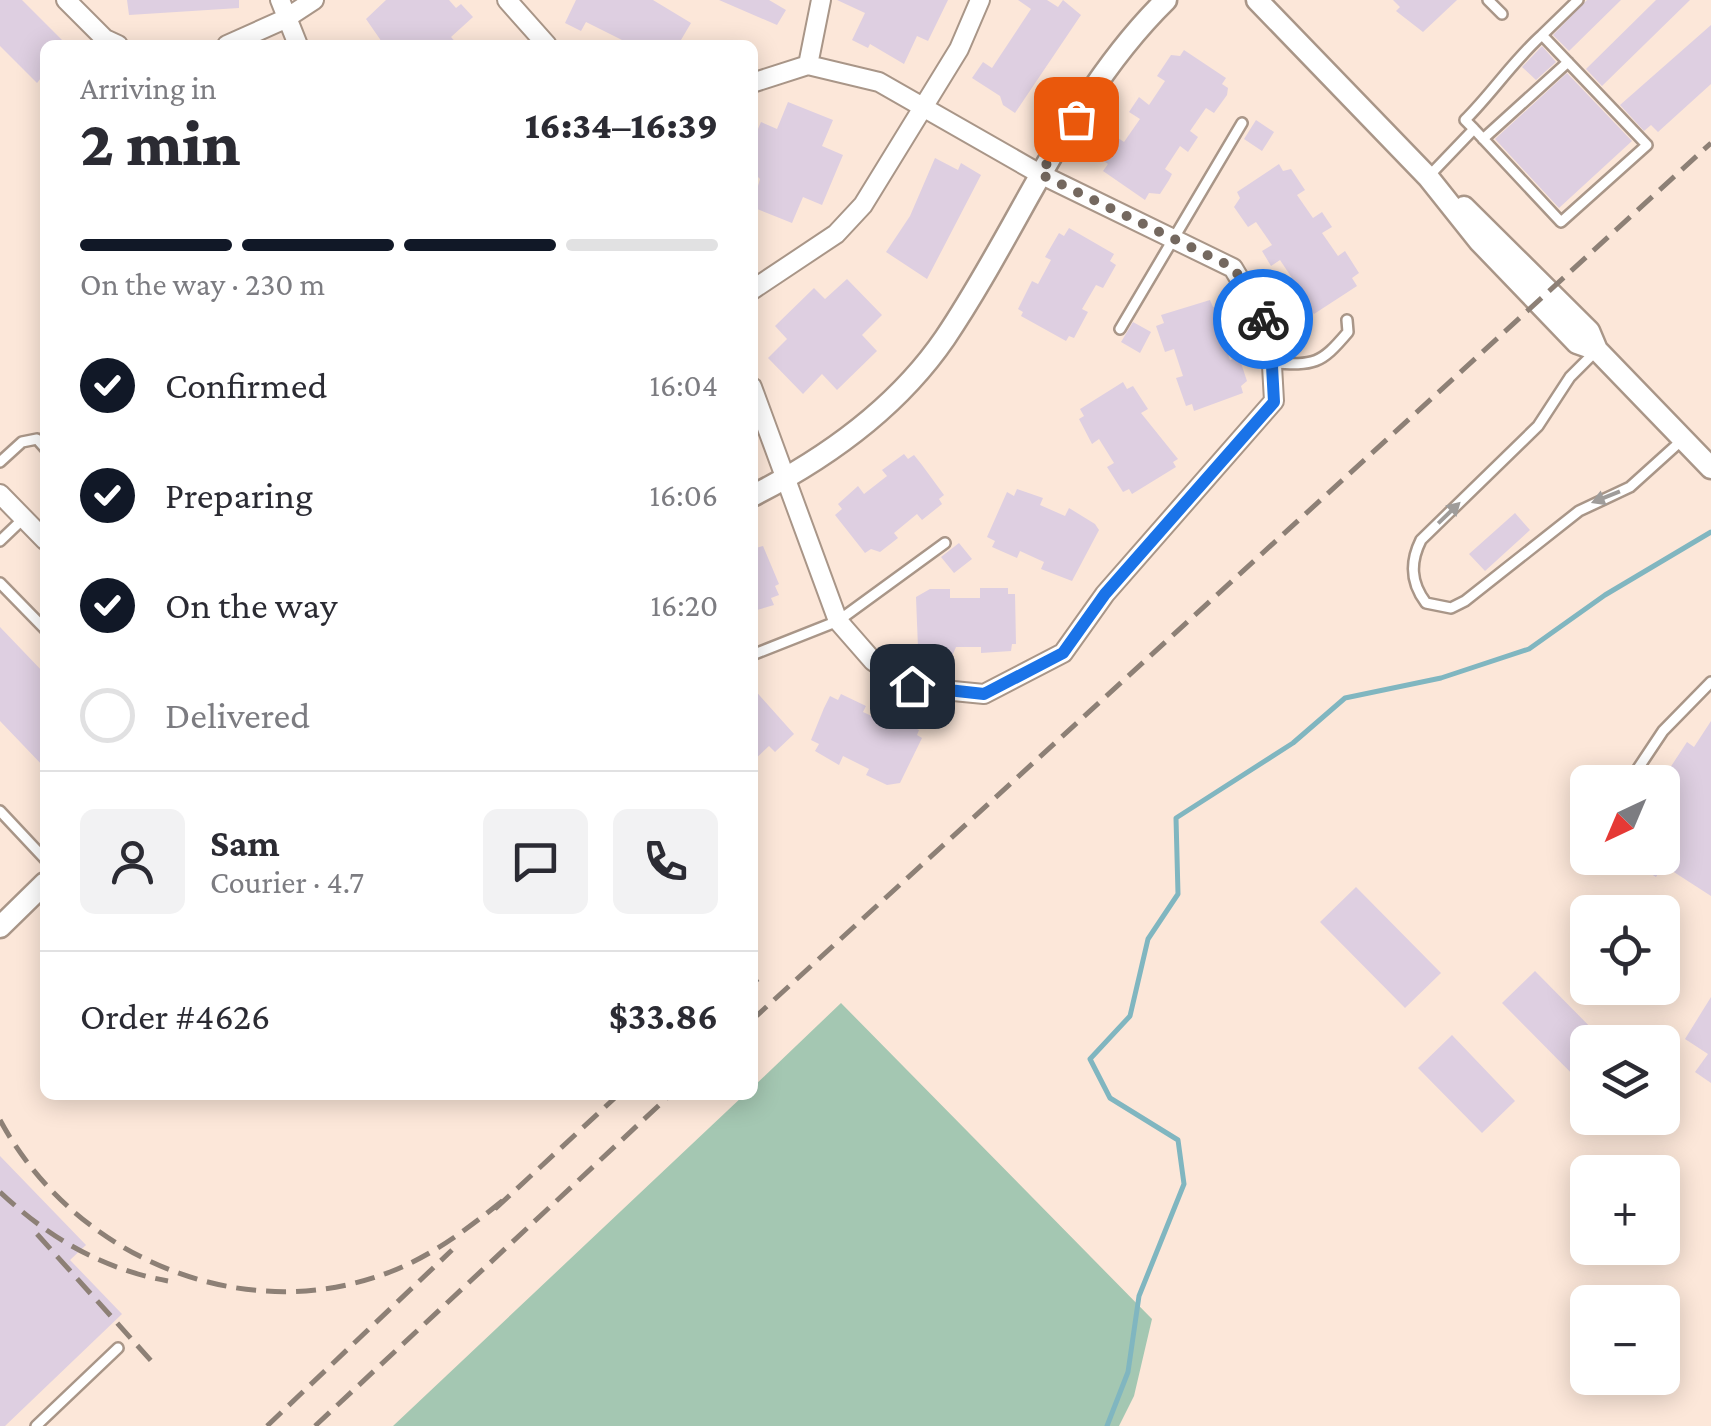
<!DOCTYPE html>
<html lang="en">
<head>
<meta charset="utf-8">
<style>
	body { margin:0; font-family:"Crimson Pro",serif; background:#f2f2f3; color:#2b2b33; height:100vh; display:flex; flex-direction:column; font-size:38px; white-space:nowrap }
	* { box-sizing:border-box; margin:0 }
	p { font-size:32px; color:#7c7c81 }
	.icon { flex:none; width:55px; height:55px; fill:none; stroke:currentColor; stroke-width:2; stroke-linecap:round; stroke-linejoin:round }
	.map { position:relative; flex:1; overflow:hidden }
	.drawer { position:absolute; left:40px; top:40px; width:718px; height:1060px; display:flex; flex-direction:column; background:#fff; border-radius:15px; box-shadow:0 5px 25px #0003 }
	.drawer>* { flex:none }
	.needle { width:65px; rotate:224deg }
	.controls { position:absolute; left:1570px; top:765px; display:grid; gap:20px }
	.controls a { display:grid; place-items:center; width:110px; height:110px; border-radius:15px; background:#fff; box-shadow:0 5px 25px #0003; font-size:50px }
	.pin { position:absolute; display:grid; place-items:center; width:85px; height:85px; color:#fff; margin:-42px; border-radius:20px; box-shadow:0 5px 15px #0006 }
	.courier { position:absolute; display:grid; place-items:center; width:100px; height:100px; margin:-50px; border:8px solid #1a73e8; border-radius:50%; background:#fff; color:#222; box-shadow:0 2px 12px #0007 }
	.summary em { font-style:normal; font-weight:800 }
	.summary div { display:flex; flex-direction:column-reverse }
	.summary { display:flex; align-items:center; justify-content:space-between; height:170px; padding:0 40px }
	h1 { font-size:65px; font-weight:800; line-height:75px }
	.bar { display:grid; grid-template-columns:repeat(4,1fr); gap:15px 10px; align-content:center; height:120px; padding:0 40px }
	.bar i { height:12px; border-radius:8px; background:#e1e1e2 }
	.bar .active { background:#111827 }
	.bar p { grid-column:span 4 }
	.line { display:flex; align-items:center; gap:25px; padding:0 40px; border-top:2px solid #e1e1e2 }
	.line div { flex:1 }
	.round { display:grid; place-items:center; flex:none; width:105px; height:105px; border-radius:15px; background:#f2f2f3 }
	ol { padding:0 40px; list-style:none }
	li { display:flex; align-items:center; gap:30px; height:110px }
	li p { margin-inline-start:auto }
	li .icon { padding:10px; border-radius:50%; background:#111827; color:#fff; stroke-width:4 }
	li:last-child { color:#7c7c81 }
	li i { width:55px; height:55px; border:5px solid #e1e1e2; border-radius:50% }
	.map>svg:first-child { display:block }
</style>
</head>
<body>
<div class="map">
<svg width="1711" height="1426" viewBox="0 0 1711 1426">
	<rect width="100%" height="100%" fill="#fce7d9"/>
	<path fill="#a4c7b2" d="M841 1003 1152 1319 1134 1396 1119 1426H393L744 1095H752L753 1087Z"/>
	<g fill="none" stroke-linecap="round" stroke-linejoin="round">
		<path stroke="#80b6c0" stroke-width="5" d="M1107 1426 1128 1372 1139 1296 1184 1184 1178 1140 1110 1098 1090 1059 1130 1016 1148 939 1178 894 1176 818 1293 743 1345 698 1441 678 1529 649 1605 595 1711 532"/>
	</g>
	<path fill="#decfe1" d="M0 0H22L67 45H45V73L37 83 0 46Z
		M127 0H239V8L129 15Z
		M386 0H449L456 8 461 4 473 17 451 37 458 45H384L366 19Z
		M576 0H653L691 23 678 45H632L586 22 581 31 565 23Z
		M719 0H769L786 10 777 25Z
		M837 0H948L928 41 917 36 904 64 870 44 868 48 852 40 865 13Z
		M1018 0H1047L1058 7 1063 0 1081 15 1015 113 1003 105 1000 96 972 78 983 62 992 68 1031 9Z
		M1393 0H1457L1423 32 1396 11 1400 7Z
		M1587 0H1621L1569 51 1553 35Z
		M1656 0H1690L1602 86 1586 69Z
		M1711 25V84L1658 132 1651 125 1644 131 1620 105Z
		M1542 46 1556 62 1536 80 1522 67Z
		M1184 50 1226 78 1222 84 1228 88 1227 95 1214 113 1206 108 1190 131 1198 137 1188 152 1180 146 1165 169 1172 174 1169 180 1160 194 1149 193 1145 200 1103 171 1108 164 1102 160 1118 138 1124 142 1140 119 1129 112 1139 97 1149 105 1165 81 1157 76 1171 55 1180 56Z
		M1567 73 1632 141 1559 208 1495 139Z
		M788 102 833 120 822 146 843 155 822 205 803 197 792 223 752 207 760 179 752 171V143L761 122 777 129Z
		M1256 120 1274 132 1262 151 1244 139Z
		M935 158 958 170 961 163 981 175 927 279 886 252 910 216Z
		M1279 164 1283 171 1291 169 1305 190 1297 195 1313 218 1322 212 1332 227 1322 233 1338 256 1345 251 1359 273 1352 278 1357 286 1314 314 1310 308 1300 306 1288 289 1296 284 1280 260 1271 266 1262 251 1272 245 1256 222 1248 227 1234 207 1240 198 1237 192Z
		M1069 228 1114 254 1110 261 1116 265 1103 288 1096 285 1082 309 1088 312 1074 338 1069 336 1066 341 1021 316 1023 312 1018 309 1032 281 1038 284 1051 260 1045 257 1059 233 1064 236Z
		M847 279 882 315 862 335 877 351 837 390 822 374 803 394 768 358 787 339 775 326 814 288 825 299Z
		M1210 300 1213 307 1221 309 1229 331 1221 333 1230 360 1239 357 1247 381 1241 386 1243 393 1194 411 1192 404 1186 406 1176 378 1183 376 1174 349 1165 352 1156 326 1164 323 1161 315Z
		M1133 322 1151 332 1140 353 1121 342Z
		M1123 382 1127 389 1133 386 1148 409 1141 413 1178 459 1173 462 1176 467 1132 494 1129 489 1123 492 1107 467 1114 463 1099 439 1092 444 1079 419 1084 416 1080 409Z
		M904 454 908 459 914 455 922 465 944 495 939 499 942 504 922 520 917 514 894 533 898 538 880 552 871 549 865 553 835 515 842 509 838 504 858 486 864 494 887 476 882 470Z
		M1017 489 1043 498 1040 505 1065 516 1069 508 1095 524 1099 530 1072 581 1041 569 1044 562 1020 551 1017 558 992 547 995 541 987 537 1007 492 1014 496Z
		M1515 513 1530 530 1485 571 1469 554Z
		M959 543 972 559 954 573 941 557Z
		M763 546 779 584 775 586 779 595 771 598 774 605 757 610 752 549Z
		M980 588H1008V594H1015L1016 644H1012L1011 651 981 653V647H956L953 654H930L918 648 916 597 930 589H950V598H980Z
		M0 627 45 674V768L0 721Z
		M752 687 794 734 775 752 769 746 752 762Z
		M841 694 866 706 863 712 889 724 892 717 919 730 917 735 922 738 900 783 887 785 866 775 869 769 843 756 839 765 815 751 819 744 811 740 824 708 830 696 838 700Z
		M1711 721V896L1663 865 1656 877 1625 858H1662V780L1687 742 1694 747Z
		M1356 887 1441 973 1405 1008 1320 922Z
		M1535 971 1605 1042H1588V1090L1502 1003Z
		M1711 997V1083L1695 1072 1708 1054 1685 1039Z
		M1452 1035 1515 1101 1482 1133 1418 1068Z
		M0 1156 86 1245 70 1260 122 1314 5 1426H0Z"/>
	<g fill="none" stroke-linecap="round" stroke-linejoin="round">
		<defs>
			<path id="service" d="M1488 0 1502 14
				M1474 129 1465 120C1493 92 1513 61 1542 35
				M1483 139 1568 62
				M1428 177 1474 129 1561 222 1647 145 1542 35 1578 0
				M1120 329 1242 123
				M1596 351 1570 377 1538 426 1421 540C1410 562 1410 582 1426 603L1451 608 1465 601 1579 511 1630 487 1681 441
				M1272 363C1315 365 1320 365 1348 332L1347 320
				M0 462 22 442 37 439 45 448
				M0 541 23 519
				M0 583 45 629
				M752 655 838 621 945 543
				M1629 782 1663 731 1711 682
				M0 811 45 859
				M36 1426 118 1348"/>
			<path id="minor" d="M66 0 105 39 118 45
				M280 0 298 45
				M507 0 547 45
				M227 45 285 19 314 0
				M808 65 821 0
				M752 83 808 65 879 82 1040 174 1233 268 1270 330 1274 401 1105 594 1063 653 984 694 912 687 873 661 838 621 752 387
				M752 290 836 234 863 205 959 49 980 0
				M0 494 45 540"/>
			<path id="tertiary" d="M1257 0 1428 177 1479 241 1577 343 1597 350
				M1464 207 1589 331 1597 350 1711 468
				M752 496C827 458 897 408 945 338 1020 227 1069 95 1166 0
				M0 927 45 883"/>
		</defs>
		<use href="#service" stroke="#a99688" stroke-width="14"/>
		<use href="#minor" stroke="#a99688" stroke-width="22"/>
		<use href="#tertiary" stroke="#a99688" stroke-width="25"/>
		<use href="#service" stroke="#fff" stroke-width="9"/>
		<use href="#minor" stroke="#fff" stroke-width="18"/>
		<use href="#tertiary" stroke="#fff" stroke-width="20"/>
		<path stroke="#8d8076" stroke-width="5" stroke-dasharray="20 10" stroke-linecap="butt" d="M752 983 758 979
			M752 1020 1711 143
			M0 1120C74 1257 242 1329 390 1272 434 1255 470 1227 506 1198
			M0 1192C49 1238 102 1269 168 1281
			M495 1209 618 1095
			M37 1234 154 1364
			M267 1426 452 1250
			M315 1426 670 1095"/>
	</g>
	<defs><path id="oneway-solid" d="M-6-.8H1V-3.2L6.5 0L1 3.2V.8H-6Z" transform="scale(2.5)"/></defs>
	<g fill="#9f9c9a">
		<use href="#oneway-solid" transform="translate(1606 497) rotate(158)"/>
		<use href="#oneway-solid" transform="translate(1449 513) rotate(-44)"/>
	</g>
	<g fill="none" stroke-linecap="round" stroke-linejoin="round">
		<path stroke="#74685f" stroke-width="10" stroke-dasharray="0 18" d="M1076 119 1040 174 1234 268 1263 319"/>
		<path stroke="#1a73e8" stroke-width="12" d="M912 686 984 694 1063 653 1105 594 1274 402 1270 330 1263 319"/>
	</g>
</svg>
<div class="controls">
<a><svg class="needle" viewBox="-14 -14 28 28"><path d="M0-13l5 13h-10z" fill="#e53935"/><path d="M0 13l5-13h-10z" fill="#7c7c81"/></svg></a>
<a><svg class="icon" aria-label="locate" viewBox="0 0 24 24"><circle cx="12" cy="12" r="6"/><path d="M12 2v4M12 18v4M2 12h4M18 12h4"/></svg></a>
<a><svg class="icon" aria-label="layers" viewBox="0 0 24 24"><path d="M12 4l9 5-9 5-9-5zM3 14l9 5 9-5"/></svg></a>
<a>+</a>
<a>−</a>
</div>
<div class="pin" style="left:1076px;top:119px;background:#ea580c"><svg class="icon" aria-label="bag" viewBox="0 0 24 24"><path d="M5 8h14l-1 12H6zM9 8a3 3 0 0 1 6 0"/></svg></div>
<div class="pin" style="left:912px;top:686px;background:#1f2937"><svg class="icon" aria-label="home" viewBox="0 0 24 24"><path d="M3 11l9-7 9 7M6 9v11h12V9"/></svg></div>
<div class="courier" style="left:1263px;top:319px"><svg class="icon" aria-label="bike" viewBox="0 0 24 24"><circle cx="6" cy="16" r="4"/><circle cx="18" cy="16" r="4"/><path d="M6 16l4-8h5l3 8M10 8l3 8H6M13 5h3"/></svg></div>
<section class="drawer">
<div class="summary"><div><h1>2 min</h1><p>Arriving in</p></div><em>16:34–16:39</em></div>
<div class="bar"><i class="active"></i><i class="active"></i><i class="active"></i><i></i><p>On the way · 230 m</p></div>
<ol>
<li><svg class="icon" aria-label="check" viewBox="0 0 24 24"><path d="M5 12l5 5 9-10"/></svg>Confirmed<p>16:04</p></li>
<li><svg class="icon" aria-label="check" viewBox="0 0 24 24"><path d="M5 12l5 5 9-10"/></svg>Preparing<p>16:06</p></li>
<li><svg class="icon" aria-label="check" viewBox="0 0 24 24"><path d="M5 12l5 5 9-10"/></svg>On the way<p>16:20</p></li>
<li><i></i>Delivered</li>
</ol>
<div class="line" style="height:180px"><a class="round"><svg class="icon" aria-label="person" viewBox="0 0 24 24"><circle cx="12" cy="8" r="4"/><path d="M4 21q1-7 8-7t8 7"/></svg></a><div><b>Sam</b><p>Courier · 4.7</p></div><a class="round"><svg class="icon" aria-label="chat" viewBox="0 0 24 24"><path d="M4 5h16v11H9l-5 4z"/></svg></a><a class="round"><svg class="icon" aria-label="phone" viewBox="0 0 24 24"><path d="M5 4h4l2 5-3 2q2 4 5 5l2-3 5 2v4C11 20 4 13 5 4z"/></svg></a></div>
<div class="line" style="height:130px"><div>Order #4626</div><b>$33.86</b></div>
</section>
</div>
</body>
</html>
